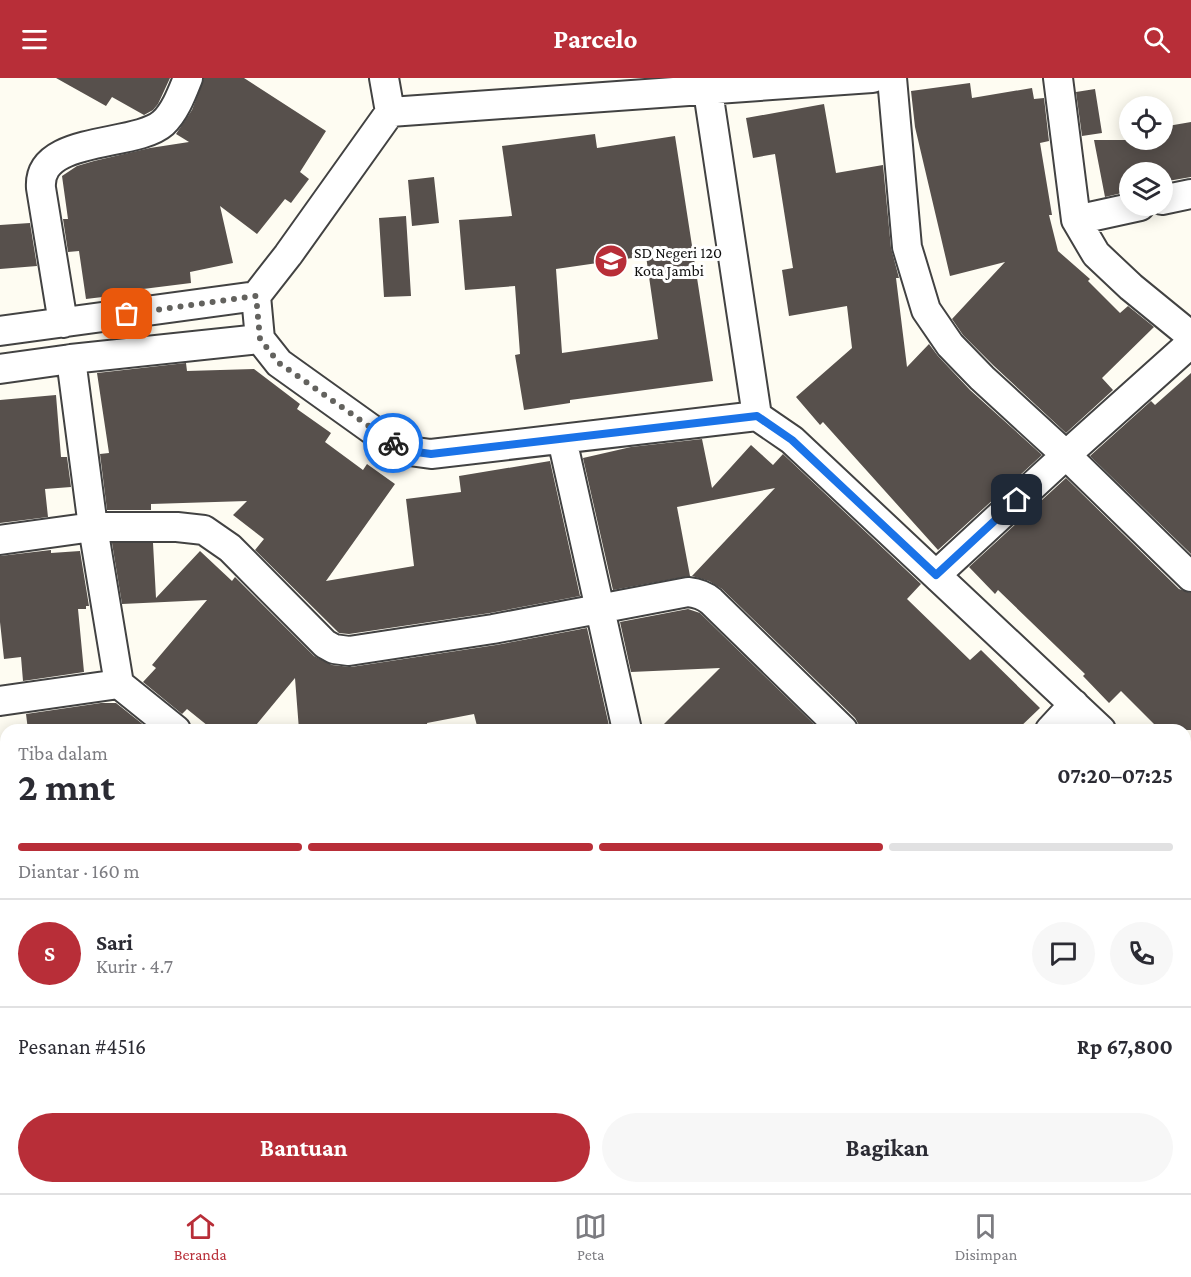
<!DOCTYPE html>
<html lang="id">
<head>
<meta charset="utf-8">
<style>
	body { margin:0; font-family:"Crimson Pro",serif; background:#f7f7f7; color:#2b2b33; height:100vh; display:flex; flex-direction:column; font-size:22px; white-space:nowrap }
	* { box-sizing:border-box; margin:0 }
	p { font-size:20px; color:#7c7c81 }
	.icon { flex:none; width:33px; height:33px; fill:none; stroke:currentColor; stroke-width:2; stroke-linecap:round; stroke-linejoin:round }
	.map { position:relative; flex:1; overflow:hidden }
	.side { position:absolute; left:0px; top:646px; width:1191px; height:470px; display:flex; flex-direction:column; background:#fff; border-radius:18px 18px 0 0; box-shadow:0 3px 15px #0003 }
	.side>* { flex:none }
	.controls { position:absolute; left:1119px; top:18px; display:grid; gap:12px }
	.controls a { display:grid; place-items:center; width:54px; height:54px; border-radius:50%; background:#fff; box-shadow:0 3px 15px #0003; font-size:30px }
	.pin { position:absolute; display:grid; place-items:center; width:51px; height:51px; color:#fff; margin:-26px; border-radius:12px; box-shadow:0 3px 9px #0006 }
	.courier { position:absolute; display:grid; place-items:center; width:60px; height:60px; margin:-30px; border:4px solid #1a73e8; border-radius:50%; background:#fff; color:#222; box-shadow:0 2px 8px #0007 }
	.head em { font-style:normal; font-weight:700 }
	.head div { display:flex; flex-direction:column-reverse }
	.head { display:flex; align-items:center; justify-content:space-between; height:102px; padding:0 18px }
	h1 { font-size:39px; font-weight:700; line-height:45px }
	.bar { display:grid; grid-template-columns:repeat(4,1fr); gap:9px 6px; align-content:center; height:72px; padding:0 18px }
	.bar i { height:8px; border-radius:4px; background:#e1e1e2 }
	.bar .current { background:#b82e38 }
	.bar p { grid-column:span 4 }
	.line { display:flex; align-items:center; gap:15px; padding:0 18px; border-top:2px solid #e1e1e2 }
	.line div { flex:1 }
	.round { display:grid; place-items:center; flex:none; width:63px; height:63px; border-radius:32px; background:#f7f7f7 }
	.action { display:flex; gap:12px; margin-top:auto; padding:12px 18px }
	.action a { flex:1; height:69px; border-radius:36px; background:#b82e38; color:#fff; font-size:24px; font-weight:700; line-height:69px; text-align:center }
	.action a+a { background:#f7f7f7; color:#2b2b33 }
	header { display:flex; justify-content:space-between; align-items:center; height:78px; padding:0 18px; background:#b82e38; color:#fff; font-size:27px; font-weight:700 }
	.dock { display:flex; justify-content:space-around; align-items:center; height:84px; border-top:2px solid #e1e1e2; background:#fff; font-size:16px; color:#7c7c81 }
	.dock a { display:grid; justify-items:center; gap:3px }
	.dock .current { color:#b82e38 }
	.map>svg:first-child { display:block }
</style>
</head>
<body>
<header><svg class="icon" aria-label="menu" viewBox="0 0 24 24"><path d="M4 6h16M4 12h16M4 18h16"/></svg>Parcelo<svg class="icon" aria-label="search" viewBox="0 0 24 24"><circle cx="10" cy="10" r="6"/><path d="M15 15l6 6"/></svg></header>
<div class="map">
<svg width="1191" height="1115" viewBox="0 0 1191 1115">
	<rect width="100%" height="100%" fill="#fefcf2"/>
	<path fill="#57504c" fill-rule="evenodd" d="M56 0H170L158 26 153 32 144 37 112 19 106 28Z
		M204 0H244L326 53 300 94 309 101 291 125 285 121 257 156 220 128 233 185 190 194 191 205 119 214V217L86 221 79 173 68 174 63 141H68L62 98 77 88 94 83 150 70 189 64 176 56 192 32Z
		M970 5 972 20 1032 10 1034 21 1044 20 1049 63 1040 65 1052 137H1049L1058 173 1090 201 1088 203 1120 235 1128 228 1154 249 1102 300 1113 312 1066 355 994 288 963 257 952 241 1005 184 950 198 915 49 911 13Z
		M1095 11 1102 55 1082 58 1076 14Z
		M824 26 836 95 883 87 891 170 899 200H896L907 289 929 266 938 278 970 312 1042 377 938 472 823 344 820 347 796 319 852 270 847 228 789 238 782 192 793 190 775 76 753 80 746 40Z
		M1191 44V99L1162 104V94H1130V113L1105 119 1094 62H1162V49Z
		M595 56 597 70 675 58 713 303 570 322V325L524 332 515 277 520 276 515 208 465 212 459 142 512 138 502 68ZM646 178 658 261 562 275 556 191Z
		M434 99 439 145 412 148 408 102Z
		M406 138 411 218 384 219 379 140Z
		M30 145 37 188 0 191V147Z
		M186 285 187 293 254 291 300 326 297 331 331 355 325 364 363 392 367 386 395 406 326 503 414 488 406 421 461 414 459 398 550 383 580 518 490 535 349 556 339 555 255 472 264 461 233 437 247 423 151 426V432H107L100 376 109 375 97 295Z
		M1191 295V476L1090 378 1151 323 1155 327Z
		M56 317 61 379H67L71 409 45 411 48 439 0 445V322Z
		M702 361 712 410 751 367 773 387 783 376 921 506 907 521 970 582 981 572 1040 630 1017 652H859V647L855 640 722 511 709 503 692 498 775 410 677 429 690 498 613 512 583 380 631 369Z
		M1066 400 1179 511 1191 515V652H1160L1121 613 1109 625 1083 598 1085 596 998 512 995 516 969 489Z
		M112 465H153L156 520 200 473 232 503 235 499 314 578 332 587 351 589 496 567 587 550 610 652H478L474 636 427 645 428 652H299L295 600 252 652H213L187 631 182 636 143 604 156 590 152 587 207 522 122 526Z
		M51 472V475L80 473 89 528H86V531H78L84 594 23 603 21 579 4 581 0 544V478Z
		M688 531 700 535 820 652H658L720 590 631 594 620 544Z
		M101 625H116L150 652H28L26 636Z"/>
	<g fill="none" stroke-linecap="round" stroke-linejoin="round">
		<defs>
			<path id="minor" d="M384 0 390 34 288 177 256 218 260 261 279 285 388 363 409 373 431 376 757 338 792 362 1101 652
				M706 0 757 338
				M892 0 907 169 926 232 950 267 982 300 1066 377 1191 499
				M1058 0 1076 142
				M390 34 872 0
				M1162 122 1191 116
				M1140 128 1076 142 1096 176 1131 209 1191 258
				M63 245 41 110C37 57 135 70 163 45 175 34 182 15 188 0
				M0 253 256 218
				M71 281 93 449 119 606 176 652
				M0 291 71 281 260 261
				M562 361 627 652
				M0 462 93 449H177L204 452 230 470 325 566 334 571 349 573 493 551 688 514C697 515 704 517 711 523L843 652
				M936 497 1066 377 1191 265
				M0 623 119 606
				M1050 652 1074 626
				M0 697 6 704
				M1185 732 1191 738
				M0 796 6 791
				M1185 984 1191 990
				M0 992 6 987
				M865 1110 869 1115
				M1074 1110 1079 1115
				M605 1115 610 1110
				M841 1115 845 1110"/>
		</defs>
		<use href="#minor" stroke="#424242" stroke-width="32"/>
		<use href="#minor" stroke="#fff" stroke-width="28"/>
	</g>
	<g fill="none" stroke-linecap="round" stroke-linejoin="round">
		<path stroke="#63625e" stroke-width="6" stroke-dasharray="0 10.8" d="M127 236 256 218 260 261 279 285 393 365"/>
		<path stroke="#1a73e8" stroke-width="8" d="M393 365 409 373 431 376 757 338 792 362 936 497 1017 422"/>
	</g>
	<defs>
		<symbol id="school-disc" viewBox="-11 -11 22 22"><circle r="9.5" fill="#b82e38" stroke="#fff"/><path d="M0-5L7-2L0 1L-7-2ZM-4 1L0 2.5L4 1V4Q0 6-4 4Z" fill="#fff"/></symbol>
	</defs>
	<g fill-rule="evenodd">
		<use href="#school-disc" x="592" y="164" width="38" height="38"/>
	</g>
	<g text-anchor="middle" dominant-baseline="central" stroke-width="6" stroke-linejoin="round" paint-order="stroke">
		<g font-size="16" fill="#0f0f0f" stroke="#fff" text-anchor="start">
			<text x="634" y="174">SD Negeri 120<tspan x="634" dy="18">Kota Jambi</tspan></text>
		</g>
	</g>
</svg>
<div class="controls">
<a><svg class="icon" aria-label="locate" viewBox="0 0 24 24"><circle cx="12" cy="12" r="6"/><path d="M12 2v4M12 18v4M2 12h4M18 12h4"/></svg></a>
<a><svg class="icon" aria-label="layers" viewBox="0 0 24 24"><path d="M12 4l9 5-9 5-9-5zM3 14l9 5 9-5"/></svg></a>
</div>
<div class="pin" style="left:127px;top:236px;background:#ea580c"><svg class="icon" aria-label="bag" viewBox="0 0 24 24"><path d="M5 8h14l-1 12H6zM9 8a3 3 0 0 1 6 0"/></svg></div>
<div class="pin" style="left:1017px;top:422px;background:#1f2937"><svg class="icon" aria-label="home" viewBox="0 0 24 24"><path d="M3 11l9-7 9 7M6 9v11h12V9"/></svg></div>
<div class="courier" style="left:393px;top:365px"><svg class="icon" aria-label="bike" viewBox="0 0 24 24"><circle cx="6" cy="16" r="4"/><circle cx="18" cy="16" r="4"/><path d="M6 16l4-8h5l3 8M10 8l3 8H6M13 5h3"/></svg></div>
<section class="side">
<div class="head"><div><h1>2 mnt</h1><p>Tiba dalam</p></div><em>07:20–07:25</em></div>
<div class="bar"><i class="current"></i><i class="current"></i><i class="current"></i><i></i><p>Diantar · 160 m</p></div>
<div class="line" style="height:108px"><b class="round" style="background:#b82e38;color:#fff">S</b><div><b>Sari</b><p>Kurir · 4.7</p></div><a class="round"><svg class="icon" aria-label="chat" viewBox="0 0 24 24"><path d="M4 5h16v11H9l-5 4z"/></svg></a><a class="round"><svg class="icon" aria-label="phone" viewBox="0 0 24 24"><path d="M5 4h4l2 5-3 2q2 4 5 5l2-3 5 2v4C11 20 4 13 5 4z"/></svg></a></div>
<div class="line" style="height:78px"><div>Pesanan #4516</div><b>Rp 67,800</b></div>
<div class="action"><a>Bantuan</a><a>Bagikan</a></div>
</section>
</div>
<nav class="dock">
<a class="current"><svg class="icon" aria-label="home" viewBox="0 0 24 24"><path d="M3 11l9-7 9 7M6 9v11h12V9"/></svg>Beranda</a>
<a><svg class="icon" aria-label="map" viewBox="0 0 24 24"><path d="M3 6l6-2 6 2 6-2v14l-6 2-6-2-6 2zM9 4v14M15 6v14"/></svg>Peta</a>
<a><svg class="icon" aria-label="saved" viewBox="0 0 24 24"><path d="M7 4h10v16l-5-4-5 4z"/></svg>Disimpan</a>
</nav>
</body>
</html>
